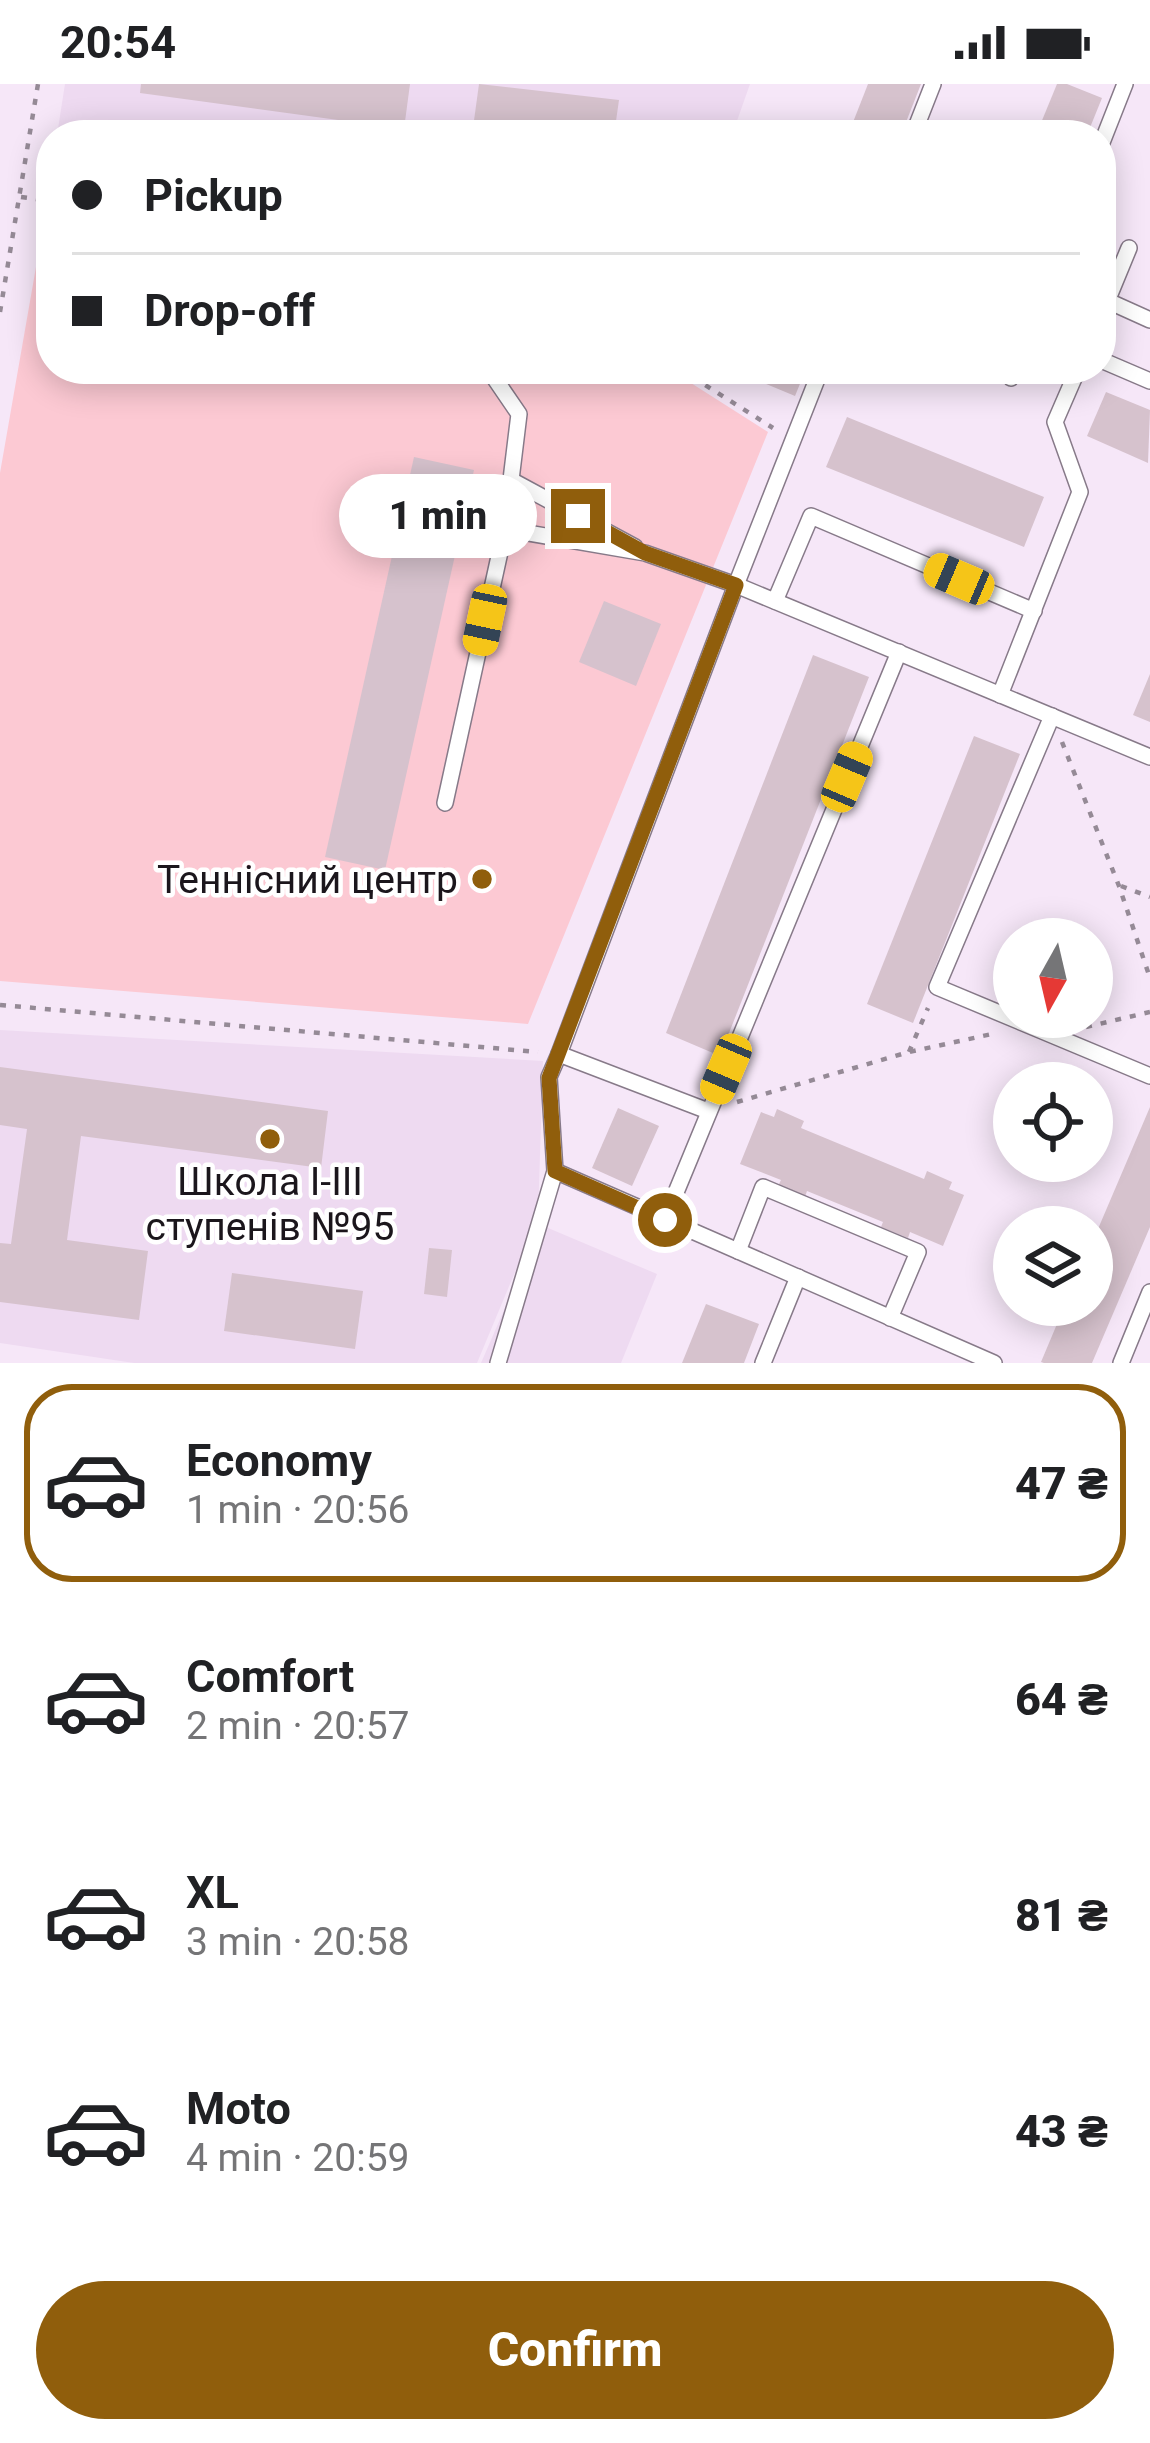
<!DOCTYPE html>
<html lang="en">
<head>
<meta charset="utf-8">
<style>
	:root { --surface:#fff; --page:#f6f6f6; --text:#202124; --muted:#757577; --line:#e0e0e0; --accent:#905e0c }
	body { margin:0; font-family:Roboto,sans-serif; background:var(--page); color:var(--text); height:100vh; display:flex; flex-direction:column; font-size:45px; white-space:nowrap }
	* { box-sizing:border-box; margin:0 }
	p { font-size:39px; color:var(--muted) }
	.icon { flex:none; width:66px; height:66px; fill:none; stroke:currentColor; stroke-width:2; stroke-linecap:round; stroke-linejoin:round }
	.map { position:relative; height:1279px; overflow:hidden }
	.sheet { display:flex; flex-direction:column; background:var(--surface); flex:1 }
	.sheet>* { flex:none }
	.hud { position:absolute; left:36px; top:36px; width:1080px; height:264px; border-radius:48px; box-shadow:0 6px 30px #0003; display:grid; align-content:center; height:264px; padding:0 36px; background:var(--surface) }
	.needle { width:78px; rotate:188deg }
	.buttons { position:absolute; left:993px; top:834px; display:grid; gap:24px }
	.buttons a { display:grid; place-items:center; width:120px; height:120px; border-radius:50%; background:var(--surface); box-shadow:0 6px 30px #0003; font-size:60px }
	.end { position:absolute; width:54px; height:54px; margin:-27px; border:15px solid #905e0c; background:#fff; box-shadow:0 0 0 6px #fff }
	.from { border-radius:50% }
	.bubble { position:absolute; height:84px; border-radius:42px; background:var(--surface); box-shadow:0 6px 30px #0003; font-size:39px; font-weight:800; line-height:84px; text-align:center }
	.car { position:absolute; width:36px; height:72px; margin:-36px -18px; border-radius:15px; box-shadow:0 0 9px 3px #0007; background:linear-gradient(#f5c518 24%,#345 0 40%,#f5c518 0 76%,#345 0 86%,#f5c518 0) }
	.hud b { display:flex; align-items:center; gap:42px; height:114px; font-size:45px }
	.hud b+b { border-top:3px solid var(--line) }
	.hud i { width:30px; height:30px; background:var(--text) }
	ul { padding:21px 0 0; list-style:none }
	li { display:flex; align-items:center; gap:36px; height:198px; margin:0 24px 18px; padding:0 12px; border:6px solid transparent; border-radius:48px }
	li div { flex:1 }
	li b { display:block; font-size:45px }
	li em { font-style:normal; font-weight:800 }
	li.active { border-color:var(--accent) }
	li>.icon { width:108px; height:108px; stroke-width:1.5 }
	.action { display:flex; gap:24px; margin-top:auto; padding:24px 36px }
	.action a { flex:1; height:138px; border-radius:72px; background:var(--accent); color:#fff; font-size:48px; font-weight:800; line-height:138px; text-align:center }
	.status { display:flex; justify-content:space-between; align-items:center; height:84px; padding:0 60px; background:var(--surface); direction:ltr }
	.status svg { height:33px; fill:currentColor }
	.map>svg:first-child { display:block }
</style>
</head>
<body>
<div class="status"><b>20:54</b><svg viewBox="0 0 49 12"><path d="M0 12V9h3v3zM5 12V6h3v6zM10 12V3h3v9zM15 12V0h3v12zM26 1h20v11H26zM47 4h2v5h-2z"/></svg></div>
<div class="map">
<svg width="1150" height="1279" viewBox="0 0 1150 1279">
	<rect width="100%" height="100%" fill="#f6e7f8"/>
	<!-- built -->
	<g fill="#eedaf1">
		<path d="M65,0H750L732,51H57Z"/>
		<path d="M0,946L543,977L538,1133L477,1279H134L0,1259Z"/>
		<path d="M541,1141L657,1190L621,1279H481Z"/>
	</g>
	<!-- green -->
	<path fill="#fcc9d3" d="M47,120L51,121V285H669L768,348L528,940L0,897V389Z"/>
	<!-- building -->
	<g fill="#d6c2cd">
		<path d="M141,0H410L404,45L140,9Z"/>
		<path d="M479,0L619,16L614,51H472Z"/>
		<path d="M868,0H921L901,51H848Z"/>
		<path d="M1057,0H1067L1102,14L1087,51H1036Z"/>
		<path d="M753,285H806L795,312L749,293Z"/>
		<path d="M1106,308L1150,326L1148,379L1087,352Z"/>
		<path d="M847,333L1044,413L1024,463L826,383Z"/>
		<path d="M414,373L474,386L385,786L325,773Z"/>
		<path d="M604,517L661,540L636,602L579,578Z"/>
		<path d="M813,571L869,593L720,972L666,949Z"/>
		<path d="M1150,590V638L1133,631Z"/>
		<path d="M974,652L1020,670L913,939L867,920Z"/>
		<path d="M0,983L328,1027L321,1084L81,1052L67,1156L148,1167L139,1236L0,1218V1159L11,1160L27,1045L0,1041Z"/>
		<path d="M1150,1023V1143L1092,1279H1044L1041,1278L1065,1221H1092V1159Z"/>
		<path d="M618,1024L659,1042L632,1102L592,1084Z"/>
		<path d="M777,1025L804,1037L801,1044L924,1095L927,1087L952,1098L949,1105L964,1111L943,1162L910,1148L908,1154L881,1143L883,1138L807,1107L805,1113L778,1102L781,1096L740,1080L761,1028L774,1033Z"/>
		<path d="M429,1164L452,1166L447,1213L424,1210Z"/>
		<path d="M232,1189L363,1207L355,1265L224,1247Z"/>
		<path d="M706,1220L759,1240L744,1279H682Z"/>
	</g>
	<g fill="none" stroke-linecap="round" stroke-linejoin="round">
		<!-- lane casing -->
		<g stroke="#877a89" stroke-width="18">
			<g id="lane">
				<path d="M913,51L933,0"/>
				<path d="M1101,61L1125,0"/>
				<path d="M1108,217L1150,236"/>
				<path d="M1101,232L1129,164"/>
				<path d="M1101,276L1150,297"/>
				<path d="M473,285L493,292L519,330L505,445L645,469L736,501L1150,673"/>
				<path d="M1011,294L1014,285"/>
				<path d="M511,396L635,463"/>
				<path d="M775,517L811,432L1034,527"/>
				<path d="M1000,611L1080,408L1055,338L1078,285"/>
				<path d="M1052,632L937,903L1150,992"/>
				<path d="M445,719L505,445"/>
				<path d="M708,1027L559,970L736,501L821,285"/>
				<path d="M555,1087L994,1279"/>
				<path d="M665,1135L899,568"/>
				<path d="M738,1167L763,1103L918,1168L890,1234"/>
				<path d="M498,1279L555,1087L549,993L559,970"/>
				<path d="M763,1279L798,1193"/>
				<path d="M1121,1279L1150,1208"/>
			</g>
		</g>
		<!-- path -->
		<g stroke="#958a96" stroke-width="4.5" stroke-dasharray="6 9" stroke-linecap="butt">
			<path d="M21,113L51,117"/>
			<path d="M1101,114L1109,132L1106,158"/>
			<path d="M0,228L38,0"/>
			<path d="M680,285L773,344"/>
			<path d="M1062,658L1119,802L1150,894"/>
			<path d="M1121,802L1150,813"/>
			<path d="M0,921L538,968"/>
			<path d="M1086,943L1150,928"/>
			<path d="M909,968L928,924"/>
			<path d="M737,1018L909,968L992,950"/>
		</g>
		<!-- lane -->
		<use href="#lane" stroke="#fff" stroke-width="15"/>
	</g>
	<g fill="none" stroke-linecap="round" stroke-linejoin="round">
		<!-- route -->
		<path stroke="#905e0c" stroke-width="15" d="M578,432L645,469L736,501L549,994L555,1087L665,1136"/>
	</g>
	<!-- markers -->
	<g fill="#905e0c" stroke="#fff" stroke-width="4.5">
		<circle cx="482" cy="795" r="12"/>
		<circle cx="270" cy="1055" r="12"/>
	</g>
	<g text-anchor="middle" stroke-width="9" stroke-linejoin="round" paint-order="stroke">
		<!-- poi labels -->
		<g font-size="39" fill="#1b161c" stroke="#fff" text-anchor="end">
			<text x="458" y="809">Теннісний центр</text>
			<text x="270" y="1111" text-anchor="middle">Школа І-ІІІ<tspan x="270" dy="45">ступенів №95</tspan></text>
		</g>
	</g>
</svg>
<div class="buttons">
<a><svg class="needle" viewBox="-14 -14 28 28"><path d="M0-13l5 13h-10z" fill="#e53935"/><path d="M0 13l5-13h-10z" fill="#757577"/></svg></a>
<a><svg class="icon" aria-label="locate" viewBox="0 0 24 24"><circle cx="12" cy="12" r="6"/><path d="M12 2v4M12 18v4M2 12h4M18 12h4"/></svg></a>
<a><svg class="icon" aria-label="layers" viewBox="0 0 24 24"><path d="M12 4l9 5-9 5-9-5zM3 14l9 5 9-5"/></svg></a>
</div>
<i class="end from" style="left:665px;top:1136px"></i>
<i class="end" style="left:578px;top:432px"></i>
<div class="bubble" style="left:339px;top:390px;width:198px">1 min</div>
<i class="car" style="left:959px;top:495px;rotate:293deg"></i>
<i class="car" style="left:485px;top:536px;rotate:192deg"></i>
<i class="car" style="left:847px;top:693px;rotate:23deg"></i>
<i class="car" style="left:726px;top:985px;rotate:203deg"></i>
<div class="hud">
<b><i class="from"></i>Pickup</b>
<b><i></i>Drop-off</b>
</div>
</div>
<section class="sheet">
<ul>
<li class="active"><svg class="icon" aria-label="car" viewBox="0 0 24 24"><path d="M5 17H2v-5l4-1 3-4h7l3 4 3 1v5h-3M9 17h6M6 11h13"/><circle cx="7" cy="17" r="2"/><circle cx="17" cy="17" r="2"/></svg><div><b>Economy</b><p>1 min · 20:56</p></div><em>47 ₴</em></li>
<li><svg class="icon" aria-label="car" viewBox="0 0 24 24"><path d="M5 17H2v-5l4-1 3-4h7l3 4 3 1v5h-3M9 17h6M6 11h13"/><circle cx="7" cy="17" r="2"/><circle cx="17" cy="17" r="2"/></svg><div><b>Comfort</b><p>2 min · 20:57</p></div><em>64 ₴</em></li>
<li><svg class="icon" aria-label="car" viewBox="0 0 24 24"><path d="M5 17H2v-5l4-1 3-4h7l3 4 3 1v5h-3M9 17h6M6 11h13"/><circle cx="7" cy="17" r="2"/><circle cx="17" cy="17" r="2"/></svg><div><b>XL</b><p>3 min · 20:58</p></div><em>81 ₴</em></li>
<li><svg class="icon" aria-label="car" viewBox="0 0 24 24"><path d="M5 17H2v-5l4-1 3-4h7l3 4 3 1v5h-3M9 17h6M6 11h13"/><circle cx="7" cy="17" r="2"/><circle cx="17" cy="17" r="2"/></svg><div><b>Moto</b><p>4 min · 20:59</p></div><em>43 ₴</em></li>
</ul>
<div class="action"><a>Confirm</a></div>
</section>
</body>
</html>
